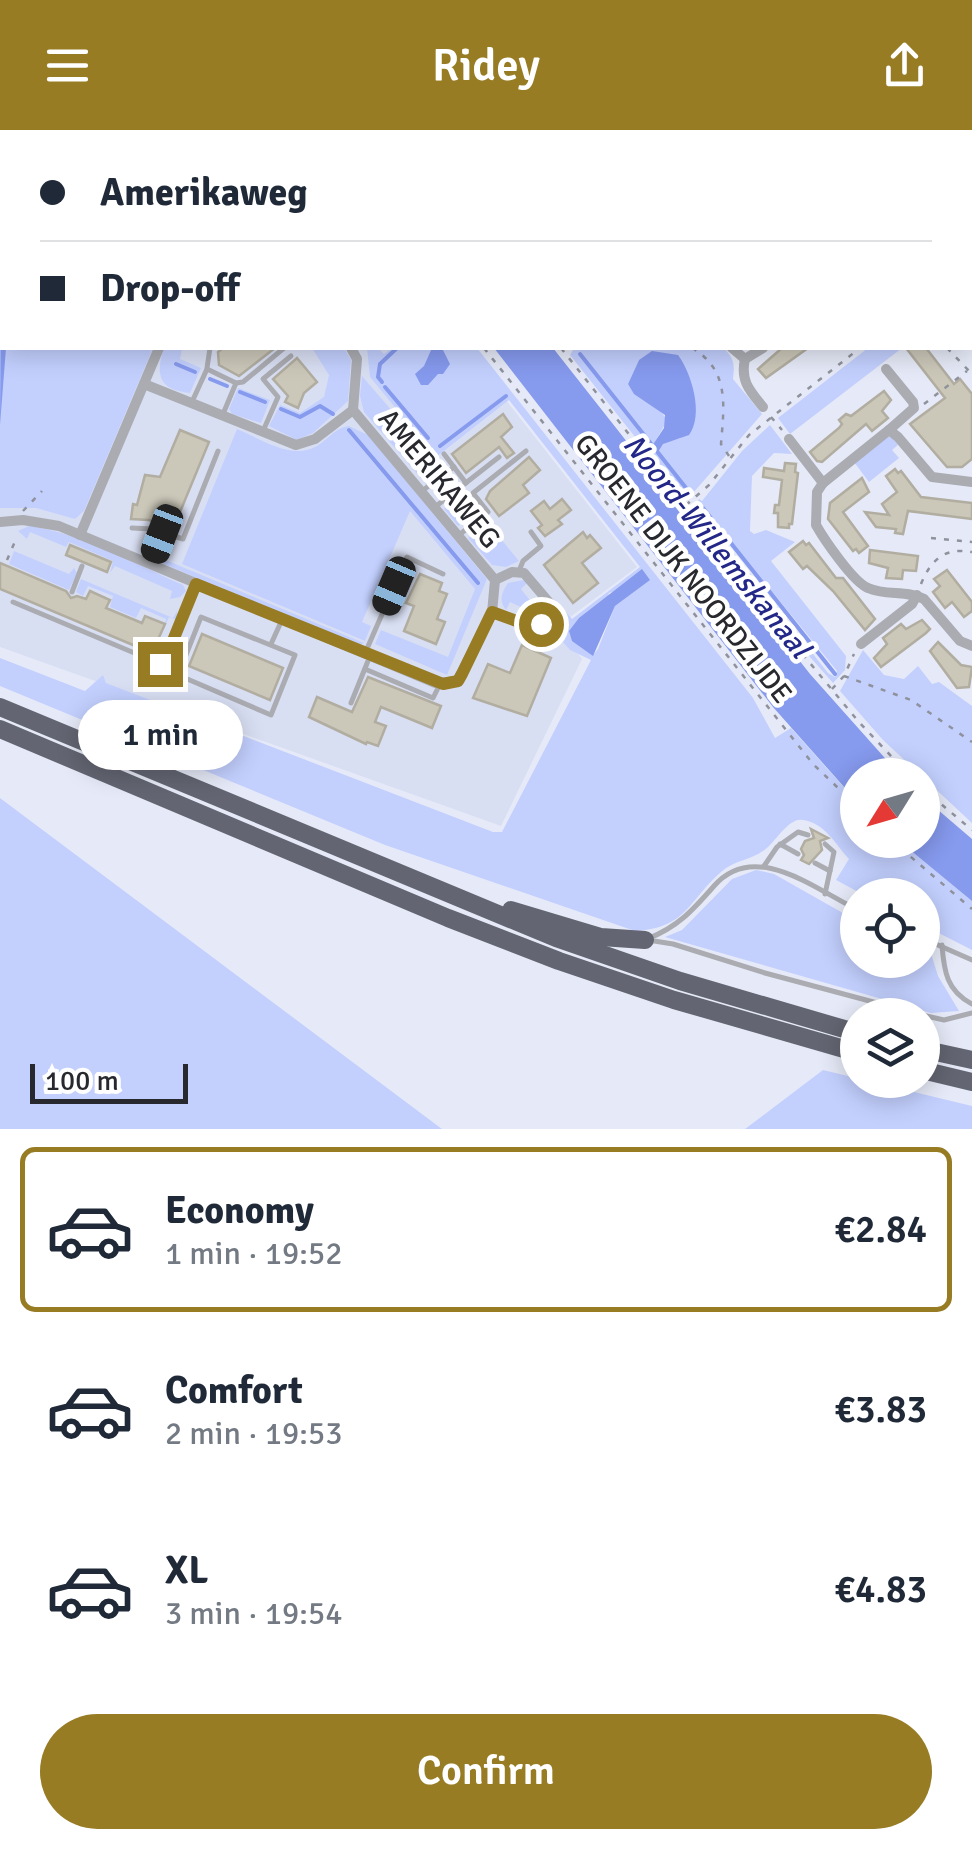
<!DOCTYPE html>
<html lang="en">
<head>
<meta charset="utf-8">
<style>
	:root { --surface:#fff; --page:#f2f2f3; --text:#1f2937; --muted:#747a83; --line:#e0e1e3; --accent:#977c24 }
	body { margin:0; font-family:Signika,sans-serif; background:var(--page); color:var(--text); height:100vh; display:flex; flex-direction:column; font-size:38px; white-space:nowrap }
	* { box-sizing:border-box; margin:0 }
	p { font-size:32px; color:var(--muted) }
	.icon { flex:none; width:55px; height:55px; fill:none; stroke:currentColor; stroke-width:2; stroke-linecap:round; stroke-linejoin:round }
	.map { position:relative; height:999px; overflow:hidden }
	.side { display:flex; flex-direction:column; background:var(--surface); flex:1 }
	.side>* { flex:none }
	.top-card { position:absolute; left:0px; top:0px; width:972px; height:220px; box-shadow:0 5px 25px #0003; display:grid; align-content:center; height:220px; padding:0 40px; background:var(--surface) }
	.needle { width:65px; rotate:233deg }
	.buttons { position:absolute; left:840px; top:628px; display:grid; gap:20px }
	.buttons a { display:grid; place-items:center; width:100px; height:100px; border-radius:50%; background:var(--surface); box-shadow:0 5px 25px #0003; font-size:50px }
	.scale { position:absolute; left:30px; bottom:25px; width:158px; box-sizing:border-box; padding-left:10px; border:5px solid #28292e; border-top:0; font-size:28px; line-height:35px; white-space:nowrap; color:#28292e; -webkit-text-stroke:8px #fff; paint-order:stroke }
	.end { position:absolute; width:45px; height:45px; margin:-22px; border:12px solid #977c24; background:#fff; box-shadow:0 0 0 5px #fff }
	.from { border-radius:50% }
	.bubble { position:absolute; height:70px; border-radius:35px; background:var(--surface); box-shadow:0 5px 25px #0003; font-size:32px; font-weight:600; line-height:70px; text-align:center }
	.car { position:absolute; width:30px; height:60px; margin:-30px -15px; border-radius:12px; box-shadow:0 0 8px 2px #0007; background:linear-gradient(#222 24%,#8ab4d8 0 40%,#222 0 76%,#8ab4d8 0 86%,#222 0) }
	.top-card b { display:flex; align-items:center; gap:35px; height:95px; font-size:38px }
	.top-card b+b { border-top:2px solid var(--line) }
	.top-card i { width:25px; height:25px; background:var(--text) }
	ul { padding:18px 0 0; list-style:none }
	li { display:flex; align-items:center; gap:30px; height:165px; margin:0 20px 15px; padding:0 20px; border:5px solid transparent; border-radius:15px }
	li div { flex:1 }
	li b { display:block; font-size:38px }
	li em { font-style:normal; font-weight:600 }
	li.on { border-color:var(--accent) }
	li>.icon { width:90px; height:90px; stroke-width:1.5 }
	.primary-button { display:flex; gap:20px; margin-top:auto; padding:20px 40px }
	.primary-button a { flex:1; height:115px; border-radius:60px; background:var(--accent); color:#fff; font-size:40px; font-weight:600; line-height:115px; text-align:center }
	header { display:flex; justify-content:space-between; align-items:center; height:130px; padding:0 40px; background:var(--accent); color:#fff; font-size:45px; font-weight:600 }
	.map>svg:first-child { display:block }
</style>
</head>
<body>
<header><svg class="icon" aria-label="menu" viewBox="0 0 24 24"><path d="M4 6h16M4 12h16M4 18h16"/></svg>Ridey<svg class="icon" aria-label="share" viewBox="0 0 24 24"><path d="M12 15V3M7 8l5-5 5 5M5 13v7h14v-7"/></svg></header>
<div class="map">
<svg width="972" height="999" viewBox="0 0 972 999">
	<rect width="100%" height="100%" fill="#e6eaf8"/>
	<!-- built -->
	<path fill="#d9dff3" d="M0,0L295,2H2V218H465L637,437L557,497L582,529L501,696L0,517Z"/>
	<!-- green -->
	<g fill="#c3d0fe" fill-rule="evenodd">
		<path d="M0,0H39L2,2V218H153L84,381L75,389L36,378H0Z"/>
		<path d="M164,218H182L180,229L201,238L190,263C159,260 155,245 164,218Z"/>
		<path d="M312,218H344L351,230L348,271L313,303L297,310L269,296L280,275L300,283L324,267L329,245Z"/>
		<path d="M367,218H378L384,224L392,218H477L753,568L775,608L791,598L857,672L858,710H898L972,771V820L923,795L922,765H864L836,750L849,729C836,715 825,693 803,690C790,687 777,709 768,717C753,731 736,729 721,742C688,771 687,798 635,801L385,715L0,556V528L85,561L103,545L106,553L493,702H502L591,530L570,520L549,496L566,482L572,489L640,437L509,270L436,327L370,247ZM649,450L615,476L598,519L593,525L609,463Z"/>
		<path d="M574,218H723C734,227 735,235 733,249L762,284L686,371L570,225ZM639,230L681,308L653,315L667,291C660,274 638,270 628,254Z"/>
		<path d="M868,218H902L790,304L778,288Z"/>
		<path d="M362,246L443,340L426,354L364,282L360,266Z"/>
		<path d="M238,258L270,270L261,293L232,284L229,279Z"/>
		<path d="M770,295L792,324L774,323L752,346L750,401L754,404L766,400L795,412L771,431L846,526L845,540L833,553L795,510L693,381L699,369L702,371L742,321ZM703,377L837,541L835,547L828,543L700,380Z"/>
		<path d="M349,296L368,305L487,449L447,545L375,514L381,500L448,527L475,459L410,381L362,492L371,496L365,511L182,434L237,299C259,308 291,330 315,317C328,310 334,298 349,296Z"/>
		<path d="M885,306L893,308L898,315L892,320L899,328L869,352L854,332Z"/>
		<path d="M462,362L479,383L458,396L444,379Z"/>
		<path d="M486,391L519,431L506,437L492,435L468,408Z"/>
		<path d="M29,396C82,403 135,434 183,455L186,461L180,467L170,469L172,461L115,436L110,443L113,431L69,412L66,417L30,402L27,409L18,401Z"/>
		<path d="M14,421L69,444L74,438L77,443L69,460L9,434Z"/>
		<path d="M161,428L364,513L358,516L164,434Z"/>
		<path d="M81,449L173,488L177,481V490L169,487L163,501L166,489L141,478L136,488L110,477L113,466L88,456L83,466L76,462Z"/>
		<path d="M524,450L527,453L521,459L533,474L540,469L541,483L530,491L524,489L527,480L510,472L506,480C498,470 502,462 508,453Z"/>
		<path d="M863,520L884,545L904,549L918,536L932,554L939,552L972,576V693L883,610L840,561Z"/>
		<path d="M0,668L442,999H0Z"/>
		<path d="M756,740L774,744L857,791L858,830H922L923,816L929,817L938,846L959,881L931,883L665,807L682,800L732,749Z"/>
		<path d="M823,940L972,976V999H745Z"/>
	</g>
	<!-- water -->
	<g fill="#869aee">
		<path d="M2,10V218H6L0,295Z"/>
		<path d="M432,218H442L450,234L443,244H438L428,255H421L415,244L424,236Z"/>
		<path d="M494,218H553L810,544L900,645H858L857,672L853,667L773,577Z"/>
		<path d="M652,221L678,225C692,244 704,285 689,305L663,314L658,322L652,316L664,298L665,285L634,264L628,254L639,230Z"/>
		<path d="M642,439L650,450L615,476L593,526L572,511L569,501L579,488Z"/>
		<path d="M923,667L972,709V771L898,710H922Z"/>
	</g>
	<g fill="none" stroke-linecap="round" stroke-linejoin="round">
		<!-- stream -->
		<g stroke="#869aee" stroke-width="4">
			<path d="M405,0L407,2"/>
			<path d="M580,224L686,358"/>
			<path d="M176,234L195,242"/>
			<path d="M210,249L227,256"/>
			<path d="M382,252L378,247L380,234L397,218"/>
			<path d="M385,257L428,308"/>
			<path d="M240,262L265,272"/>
			<path d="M281,279L300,287L320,276L333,284"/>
			<path d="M349,300L478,453"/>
			<path d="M440,316L506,266"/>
			<path d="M703,378L835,544"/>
		</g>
	</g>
	<!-- building -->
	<g fill="#cbc7b9" stroke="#b1ada0" stroke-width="2.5">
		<path d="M223,218H275L239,246L219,235L218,222Z"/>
		<path d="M782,218H808L766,248L758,239Z"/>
		<path d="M906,218H926L954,254L960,249L972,264V329L962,337H947L910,294L945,268Z"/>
		<path d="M297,228L317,252L304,263L298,278L285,272L288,266L273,249Z"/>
		<path d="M884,261L891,270L882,281L888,288L872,301L866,294L822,332L817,331L810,322L839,298L842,294L839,290L846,284L851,286Z"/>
		<path d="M503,284L512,297L501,307L514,323L507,328L499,317L466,343L452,324Z"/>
		<path d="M180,300L209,312L173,399L149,390L131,389L133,374L137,375L145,345L160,347Z"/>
		<path d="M529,327L540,340L523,355L529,363L499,386L486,369L490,361Z"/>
		<path d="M785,333L796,334L795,342L798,343L792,394H789V398L778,397V383H774L775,375H779L782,350L763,347L764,338L784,341Z"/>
		<path d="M895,339L898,343L901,341L921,367L972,373V389L908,381L903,404L895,403L896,399L876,397L865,382L889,385L882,374L897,362L886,346Z"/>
		<path d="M862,348L869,362L843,382L868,416L859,423L856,419L853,421L828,389L830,373Z"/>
		<path d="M562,369L571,380L558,390L562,394L545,406L538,398L542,395L531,381L544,371L550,379Z"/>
		<path d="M583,402L587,408L590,405L601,418L582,433L598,453L573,473L544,435Z"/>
		<path d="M803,411L806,415L809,413L836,448H843L875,489L865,500L833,461L807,436L803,439L789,422Z"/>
		<path d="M70,415L111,432L107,442L66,425Z"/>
		<path d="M870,420L918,426L916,441L903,440L902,449L886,448L888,438L869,433Z"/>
		<path d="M0,433L66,461L71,468L77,466L86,469L90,461L110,470L106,478L142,493L145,486L165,494L152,523L0,459Z"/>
		<path d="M947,440L972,472V481L964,487L952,472L945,478L933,462L940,456L934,449Z"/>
		<path d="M420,444L442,453L439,461L447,464L437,489L445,492L436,514L404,501L414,476L406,473Z"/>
		<path d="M922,490L930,499L926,503L881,537L874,528L887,514L883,508L901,494L906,499Z"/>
		<path d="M202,504L283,538L270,570L189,536Z"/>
		<path d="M938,512L961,535L972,537L969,557L957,558L930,521Z"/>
		<path d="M522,515L551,528L527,586L473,568L488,534L510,543Z"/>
		<path d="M368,547L441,576L432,598L381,577L375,592L386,596L378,616L367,612L366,614L309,587L317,567L352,582Z"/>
		<path d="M811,699L828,708L820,711L822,720L809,734L801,730L804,725L801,719L805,711L814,708Z"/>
	</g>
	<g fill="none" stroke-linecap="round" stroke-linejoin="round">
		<!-- path -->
		<g stroke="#8f929c" stroke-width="2.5" stroke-dasharray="5 8" stroke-linecap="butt">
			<path d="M313,0L315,2"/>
			<path d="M390,0L392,2"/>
			<path d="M477,2L480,0"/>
			<path d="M913,2L914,0"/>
			<path d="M970,55H972"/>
			<path d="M970,163L972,162"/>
			<path d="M484,218L813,634L858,677"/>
			<path d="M561,218L795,515L858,591L909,645"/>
			<path d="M608,218H627"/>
			<path d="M692,218C730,240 724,276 721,314L729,326"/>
			<path d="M947,218L972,244"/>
			<path d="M924,274L967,241"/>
			<path d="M771,287L782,300"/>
			<path d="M686,375L709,355L749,305L860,218"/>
			<path d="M23,381L42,361"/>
			<path d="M931,408L972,412"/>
			<path d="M7,430L16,409"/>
			<path d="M921,454C931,430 944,417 972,422"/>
			<path d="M844,546L911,570L972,612"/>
			<path d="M832,559L844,546L854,524"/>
			<path d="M922,658L972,700"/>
			<path d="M891,710L972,779"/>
		</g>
		<!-- service -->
		<g stroke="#abacb2" stroke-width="5">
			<path d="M207,238L210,218"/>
			<path d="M236,253L243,252L284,218"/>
			<path d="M191,274L207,239L236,253L223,284"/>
			<path d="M263,301L278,267L263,249L291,226"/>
			<path d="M444,324L466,353"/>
			<path d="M422,361L454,337"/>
			<path d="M435,377L499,327"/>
			<path d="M132,398L152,399L183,409L218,321"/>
			<path d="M459,405L488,382L473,363L526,321"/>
			<path d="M151,431L161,404"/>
			<path d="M519,441L523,431L541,416L531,402"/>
			<path d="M72,462L82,436"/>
			<path d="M13,472L163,535L196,454"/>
			<path d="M201,487L295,525L271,585L178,545Z"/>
			<path d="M271,514L281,492"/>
			<path d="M366,521L407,427L443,444"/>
			<path d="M365,539L433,568L440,554"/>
			<path d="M351,573L370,526"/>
			<path d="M780,714L798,724"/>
			<path d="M825,714L834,722L825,764"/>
			<path d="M815,733L830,741"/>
			<path d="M764,736L777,717L798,702L808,705"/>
			<path d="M922,808L972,830"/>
			<path d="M647,809C678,797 693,780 714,756C755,709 816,760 858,780"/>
			<path d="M648,810L673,814L765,843L922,885"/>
			<path d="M942,815C944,842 947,861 972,874"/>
			<path d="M922,885L944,890L972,883"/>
		</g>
		<!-- minor -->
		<g stroke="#abacb2" stroke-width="10">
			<path d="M170,0L172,2"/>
			<path d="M509,0L511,2"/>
			<path d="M716,0L722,2"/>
			<path d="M952,0L954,2"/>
			<path d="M44,2V0"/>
			<path d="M570,2L573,0"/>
			<path d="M781,2L782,0"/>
			<path d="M970,32L972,34"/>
			<path d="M970,76L972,77"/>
			<path d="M732,218L745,229"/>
			<path d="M763,218L745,229C740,251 750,261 763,277"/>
			<path d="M886,239L913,272L914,278L889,300"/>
			<path d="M144,254L296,315L315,309L353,280"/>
			<path d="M789,309L823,353L889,300L898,307L932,347L972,352"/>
			<path d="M823,353L817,362L816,395C824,409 853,452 868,458C886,466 907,460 924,469L960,511L972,516"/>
			<path d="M0,392L23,390L59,396L435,553L457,551L492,483L495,450L353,280L357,229L351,218"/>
			<path d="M80,405L159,218"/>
			<path d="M492,482L533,497L550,486L553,477L524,443L512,442L495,450"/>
			<path d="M861,514L912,474L917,465"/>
		</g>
		<!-- motorway -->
		<g stroke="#636672" stroke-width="18">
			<path d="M0,577L556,808L680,851L858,903"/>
			<path d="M0,599L448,788L559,831L674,870L858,923"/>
			<path d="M511,780L601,807L645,810"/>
			<path d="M922,919L972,930"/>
			<path d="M922,940L972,952"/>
		</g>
	</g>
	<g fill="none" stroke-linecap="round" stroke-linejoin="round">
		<!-- route -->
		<path stroke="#977c24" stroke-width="12" d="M160,534L163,535L196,454L443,554L458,551L462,544L492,482L533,497L541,494"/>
	</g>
	<g text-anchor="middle" stroke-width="9" stroke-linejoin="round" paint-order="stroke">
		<!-- street labels -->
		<g font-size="28" fill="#28292e" stroke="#fff">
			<text transform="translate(440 348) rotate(50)" y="10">AMERIKAWEG</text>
			<text transform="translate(684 438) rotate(52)" y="10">GROENE DIJK NOORDZIJDE</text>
		</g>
		<!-- water labels -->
		<g font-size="30" font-style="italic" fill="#232888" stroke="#fff">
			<text transform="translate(717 416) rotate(51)" y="10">Noord-Willemskanaal</text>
		</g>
	</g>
</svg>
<div class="buttons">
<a><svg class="needle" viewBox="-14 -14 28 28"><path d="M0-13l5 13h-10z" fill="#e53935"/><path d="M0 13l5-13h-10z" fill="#747a83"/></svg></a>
<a><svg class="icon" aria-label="locate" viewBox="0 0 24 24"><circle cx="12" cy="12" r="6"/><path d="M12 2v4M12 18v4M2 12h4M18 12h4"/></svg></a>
<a><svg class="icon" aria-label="layers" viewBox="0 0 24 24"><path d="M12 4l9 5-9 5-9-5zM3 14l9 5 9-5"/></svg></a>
</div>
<div class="scale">100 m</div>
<i class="end from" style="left:541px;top:494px"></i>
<i class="end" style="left:160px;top:534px"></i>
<div class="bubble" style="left:78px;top:570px;width:165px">1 min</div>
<i class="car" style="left:162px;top:404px;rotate:201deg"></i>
<i class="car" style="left:394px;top:456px;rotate:203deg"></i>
<div class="top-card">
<b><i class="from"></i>Amerikaweg</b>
<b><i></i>Drop-off</b>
</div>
</div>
<section class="side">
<ul>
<li class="on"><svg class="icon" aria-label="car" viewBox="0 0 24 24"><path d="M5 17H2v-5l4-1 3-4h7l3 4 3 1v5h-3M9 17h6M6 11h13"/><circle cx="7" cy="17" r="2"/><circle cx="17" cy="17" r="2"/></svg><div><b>Economy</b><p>1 min · 19:52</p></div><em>€2.84</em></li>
<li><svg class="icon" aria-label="car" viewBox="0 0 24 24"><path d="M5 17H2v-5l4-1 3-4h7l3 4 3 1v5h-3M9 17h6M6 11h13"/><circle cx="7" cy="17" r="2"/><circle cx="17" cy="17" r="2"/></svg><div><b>Comfort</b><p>2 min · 19:53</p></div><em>€3.83</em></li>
<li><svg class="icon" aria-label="car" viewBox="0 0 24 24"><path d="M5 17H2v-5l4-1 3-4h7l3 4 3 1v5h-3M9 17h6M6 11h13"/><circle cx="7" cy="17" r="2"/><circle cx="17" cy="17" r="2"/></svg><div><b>XL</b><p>3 min · 19:54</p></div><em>€4.83</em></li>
</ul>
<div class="primary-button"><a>Confirm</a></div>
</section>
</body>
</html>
